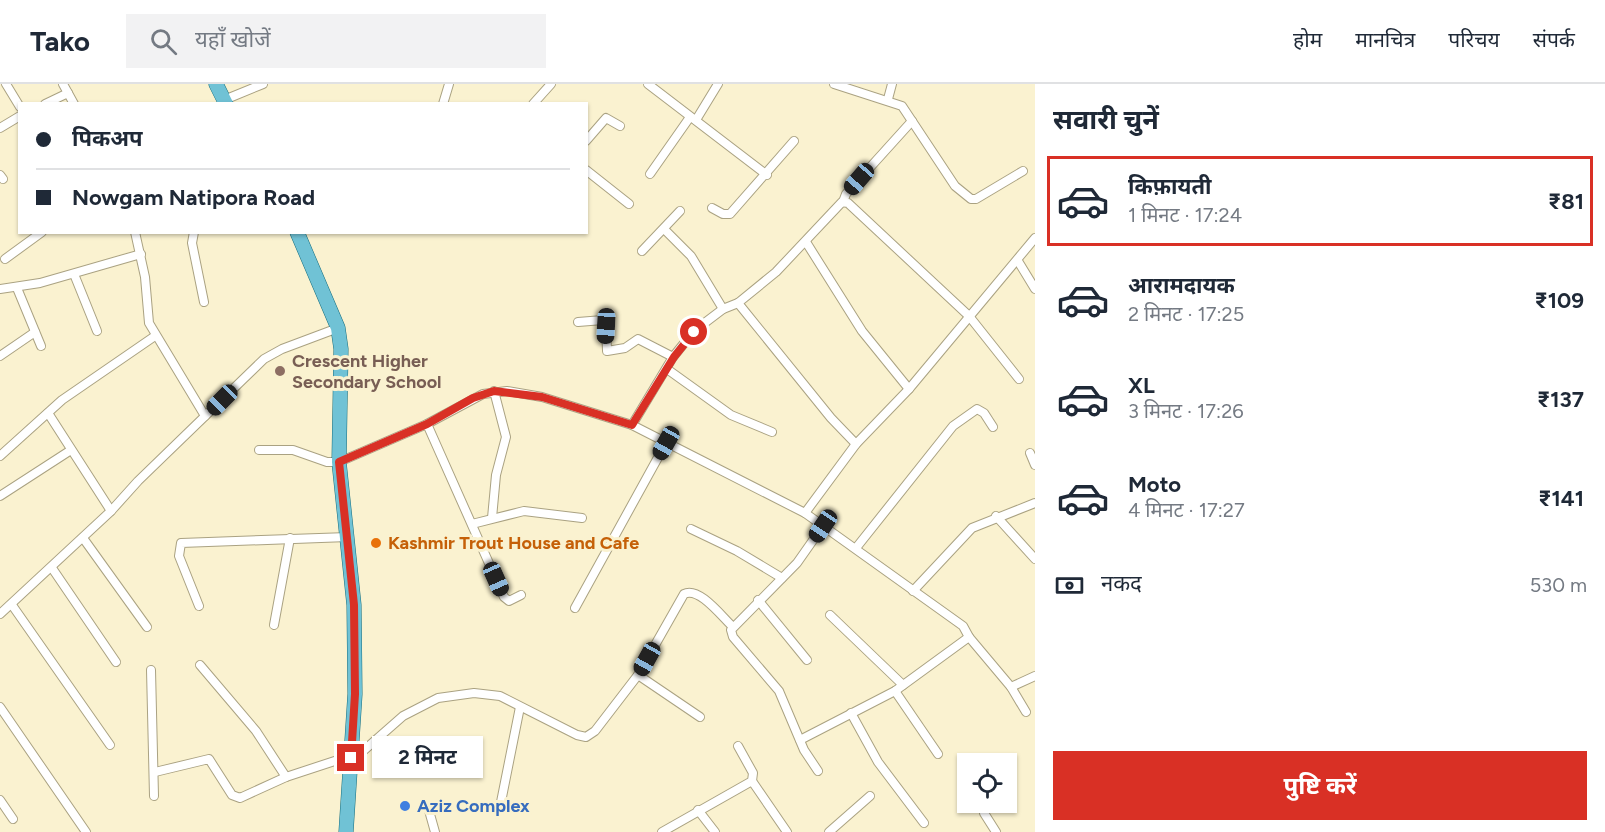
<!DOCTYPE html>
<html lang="hi">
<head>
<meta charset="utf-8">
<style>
	:root { --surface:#fff; --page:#f2f2f3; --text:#1f2937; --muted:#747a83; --line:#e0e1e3; --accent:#d93025 }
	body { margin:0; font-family:Figtree,"Noto Sans Devanagari",sans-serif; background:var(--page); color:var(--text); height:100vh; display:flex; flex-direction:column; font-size:22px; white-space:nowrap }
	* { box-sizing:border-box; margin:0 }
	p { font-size:20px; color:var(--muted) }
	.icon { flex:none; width:33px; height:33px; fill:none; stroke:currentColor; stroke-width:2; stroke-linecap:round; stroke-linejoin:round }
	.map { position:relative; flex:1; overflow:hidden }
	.panel { display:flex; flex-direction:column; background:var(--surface); width:570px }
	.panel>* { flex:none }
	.banner { position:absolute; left:18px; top:18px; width:570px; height:132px; border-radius:0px; box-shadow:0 2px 4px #0004; display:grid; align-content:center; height:132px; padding:0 18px; background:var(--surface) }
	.fabs { position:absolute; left:957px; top:669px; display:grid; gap:12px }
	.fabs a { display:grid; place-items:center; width:60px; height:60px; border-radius:0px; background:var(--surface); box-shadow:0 2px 4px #0004; font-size:30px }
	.end { position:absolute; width:27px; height:27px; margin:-14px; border:8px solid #d93025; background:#fff; box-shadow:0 0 0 3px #fff }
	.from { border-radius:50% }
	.bubble { position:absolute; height:42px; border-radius:0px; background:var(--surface); box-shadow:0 2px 4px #0004; font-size:20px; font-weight:700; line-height:42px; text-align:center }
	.car { position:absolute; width:18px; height:36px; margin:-18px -9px; border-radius:8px; box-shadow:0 0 4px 2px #0007; background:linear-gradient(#222 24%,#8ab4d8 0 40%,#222 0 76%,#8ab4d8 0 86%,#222 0) }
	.banner b { display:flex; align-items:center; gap:21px; height:57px; font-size:22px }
	.banner b+b { border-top:2px solid var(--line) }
	.banner i { width:15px; height:15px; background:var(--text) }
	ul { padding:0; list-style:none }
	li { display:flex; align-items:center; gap:18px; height:90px; margin:0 12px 9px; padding:0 6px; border:3px solid transparent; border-radius:0px }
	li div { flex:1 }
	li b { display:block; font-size:22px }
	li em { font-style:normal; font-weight:700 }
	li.selected { border-color:var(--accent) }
	li>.icon { width:54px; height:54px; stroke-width:1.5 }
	h2 { padding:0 18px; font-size:27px; line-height:72px }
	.pay { display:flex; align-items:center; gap:15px; height:66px; padding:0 18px; font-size:22px }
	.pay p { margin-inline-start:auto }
	.action { display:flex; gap:12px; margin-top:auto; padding:12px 18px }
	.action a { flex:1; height:69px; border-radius:0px; background:var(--accent); color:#fff; font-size:24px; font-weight:700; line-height:69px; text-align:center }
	header { display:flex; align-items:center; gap:36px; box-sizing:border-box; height:84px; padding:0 30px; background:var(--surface); border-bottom:2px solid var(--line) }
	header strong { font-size:28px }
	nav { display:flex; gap:33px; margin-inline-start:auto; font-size:21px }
	.search { width:420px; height:54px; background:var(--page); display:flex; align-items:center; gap:15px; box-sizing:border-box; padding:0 21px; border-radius:0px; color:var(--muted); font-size:22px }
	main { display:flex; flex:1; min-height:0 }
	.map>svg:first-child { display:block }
</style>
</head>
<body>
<header>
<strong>Tako</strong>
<div class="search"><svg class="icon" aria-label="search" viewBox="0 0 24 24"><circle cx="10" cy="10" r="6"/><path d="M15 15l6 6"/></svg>यहाँ खोजें</div>
<nav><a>होम</a><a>मानचित्र</a><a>परिचय</a><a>संपर्क</a></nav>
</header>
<main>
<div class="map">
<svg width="1035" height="748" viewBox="0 0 1035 748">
	<rect width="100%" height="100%" fill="#faf2d0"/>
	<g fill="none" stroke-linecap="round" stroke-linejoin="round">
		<!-- minor casing -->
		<g stroke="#aaa282" stroke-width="10">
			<g id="minor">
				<path d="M6,0L20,23"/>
				<path d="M63,0L74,20"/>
				<path d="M648,0L767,91"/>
				<path d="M834,0L902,22L955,102L971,115H976L1023,87"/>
				<path d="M888,15L892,0"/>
				<path d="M224,16L263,0"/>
				<path d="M45,20L68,9"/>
				<path d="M443,20L449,0"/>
				<path d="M533,20L551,0"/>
				<path d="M696,36L718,0"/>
				<path d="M0,44L20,32"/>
				<path d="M586,57L606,34L620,42"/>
				<path d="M586,86L629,120"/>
				<path d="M650,90L690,33"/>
				<path d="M0,91L3,95"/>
				<path d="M843,118L846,110L912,37"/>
				<path d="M712,124L723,130H730L794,57"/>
				<path d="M664,145L691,172L723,225"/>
				<path d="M135,148L145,193L149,239L205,332"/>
				<path d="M194,148L192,159L204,218"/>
				<path d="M806,158L862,247L909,305"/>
				<path d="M642,167L680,127"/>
				<path d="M5,175L42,148"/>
				<path d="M1018,177L1035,205"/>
				<path d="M74,190L97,247"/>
				<path d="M17,204L41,262"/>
				<path d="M0,205L40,199L141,170"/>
				<path d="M738,219L831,334L856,360"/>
				<path d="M578,238L603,236L606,242L607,267L625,264L638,255L673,273"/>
				<path d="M0,272L35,248"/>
				<path d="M667,285L731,331L772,348"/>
				<path d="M48,329L111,427"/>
				<path d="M427,340L504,513L509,517L521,511"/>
				<path d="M632,341L673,273L694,247L723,225L738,219L776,188L842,118L848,119L969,232L1019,295"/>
				<path d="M259,366H293L327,378H339L427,340L483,310L507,307L542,313L632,341L805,429L963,542L969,553L895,607L800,656"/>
				<path d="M1030,369L1035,381"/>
				<path d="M0,372L62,316L155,252"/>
				<path d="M0,412L71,366"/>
				<path d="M805,429L856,360L909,305L1035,154"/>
				<path d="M996,432L1035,475"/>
				<path d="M492,434L496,391L506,353L494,307"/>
				<path d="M472,440L524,427L582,434"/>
				<path d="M691,445L737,467L782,494"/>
				<path d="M83,454L147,543"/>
				<path d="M856,464L953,342L977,325L984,329L993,343"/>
				<path d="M52,484L116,578"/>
				<path d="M913,507L972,444L1035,419"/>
				<path d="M758,516L807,576"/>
				<path d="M12,521L110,661"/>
				<path d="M199,522L179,472L181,459L348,453"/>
				<path d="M575,524L666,359"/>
				<path d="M0,530L111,427L138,397L264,275L282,265L338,244"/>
				<path d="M830,531L903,601"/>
				<path d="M274,541L290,454"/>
				<path d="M969,553L1011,603L1026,628"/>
				<path d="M200,581L256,647L286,693"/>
				<path d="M151,586L154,712"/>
				<path d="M638,591L700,633"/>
				<path d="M1011,603L1035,592"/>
				<path d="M895,607L938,670"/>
				<path d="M0,623L86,748"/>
				<path d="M851,629L878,678L924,739"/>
				<path d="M818,687L804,666L779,607L733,553L731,546L797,479L823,442"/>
				<path d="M155,688L209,675L232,711L240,714L286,693L362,668L403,632L438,614L474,609L500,612L577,651L586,653L595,647L638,591L684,510C699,502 722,533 733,543"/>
				<path d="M752,697L787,748"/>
				<path d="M0,716L13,735"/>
				<path d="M501,718L520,623"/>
				<path d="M986,718L984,729L996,748"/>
				<path d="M428,723L435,748"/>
				<path d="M698,726L715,748"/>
				<path d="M662,748L752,697L753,689L738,662"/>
				<path d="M829,748L870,712"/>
			</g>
		</g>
		<!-- primary casing -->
		<g stroke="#156d7e" stroke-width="15">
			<g id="primary">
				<path d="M216,0L226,20"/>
				<path d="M297,148L338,244L341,265L339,378L354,521L355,610L346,748"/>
			</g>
		</g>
		<!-- minor -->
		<use href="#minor" stroke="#fff" stroke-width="8"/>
		<!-- primary -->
		<use href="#primary" stroke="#70c2d5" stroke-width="14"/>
	</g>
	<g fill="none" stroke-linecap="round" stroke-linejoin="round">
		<!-- route -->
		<path stroke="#d93025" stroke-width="8" d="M351,674L355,610L354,521L339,378L427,340L473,314L494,307L542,313L632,341L674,273L694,248"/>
	</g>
	<!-- markers -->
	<circle fill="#8d6e63" stroke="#faf2d0" stroke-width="2" cx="280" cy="287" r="6"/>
	<circle fill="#e8710a" stroke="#faf2d0" stroke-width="2" cx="376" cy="459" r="6"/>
	<circle fill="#3f7fe0" stroke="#faf2d0" stroke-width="2" cx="405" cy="722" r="6"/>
	<g text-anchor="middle" stroke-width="6" stroke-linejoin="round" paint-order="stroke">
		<!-- education labels -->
		<g font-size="18" font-weight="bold" fill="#785e54" stroke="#faf2d0" text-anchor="start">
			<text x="292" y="283">Crescent Higher<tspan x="292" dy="21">Secondary School</tspan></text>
		</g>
		<!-- food labels -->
		<g font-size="18" font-weight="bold" fill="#c56008" stroke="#faf2d0" text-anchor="start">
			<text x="388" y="465">Kashmir Trout House and Cafe</text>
		</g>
		<!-- shop labels -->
		<g font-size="18" font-weight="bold" fill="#366cbe" stroke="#faf2d0" text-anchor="start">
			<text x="417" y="728">Aziz Complex</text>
		</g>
	</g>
</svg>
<div class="fabs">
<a><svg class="icon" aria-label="locate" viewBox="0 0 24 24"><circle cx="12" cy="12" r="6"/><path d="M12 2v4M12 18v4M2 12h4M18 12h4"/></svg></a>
</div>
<i class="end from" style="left:694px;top:248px"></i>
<i class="end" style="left:351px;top:674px"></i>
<div class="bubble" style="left:372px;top:652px;width:111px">2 मिनट</div>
<i class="car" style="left:859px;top:95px;rotate:221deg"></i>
<i class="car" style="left:606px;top:242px;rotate:183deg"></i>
<i class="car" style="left:222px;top:316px;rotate:225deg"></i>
<i class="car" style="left:666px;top:359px;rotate:209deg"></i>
<i class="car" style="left:823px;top:442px;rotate:214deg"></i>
<i class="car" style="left:496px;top:495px;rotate:156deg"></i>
<i class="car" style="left:647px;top:575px;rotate:209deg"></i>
<div class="banner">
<b><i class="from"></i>पिकअप</b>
<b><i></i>Nowgam Natipora Road</b>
</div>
</div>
<section class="panel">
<h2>सवारी चुनें</h2>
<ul>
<li class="selected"><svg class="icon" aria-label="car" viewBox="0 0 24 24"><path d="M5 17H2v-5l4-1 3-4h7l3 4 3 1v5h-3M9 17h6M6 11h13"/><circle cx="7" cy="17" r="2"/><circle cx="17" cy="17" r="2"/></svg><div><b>किफ़ायती</b><p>1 मिनट · 17:24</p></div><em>₹81</em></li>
<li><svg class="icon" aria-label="car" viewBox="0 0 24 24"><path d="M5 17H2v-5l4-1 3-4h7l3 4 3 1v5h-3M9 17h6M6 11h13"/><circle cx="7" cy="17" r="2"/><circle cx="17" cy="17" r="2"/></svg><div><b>आरामदायक</b><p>2 मिनट · 17:25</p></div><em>₹109</em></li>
<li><svg class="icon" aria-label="car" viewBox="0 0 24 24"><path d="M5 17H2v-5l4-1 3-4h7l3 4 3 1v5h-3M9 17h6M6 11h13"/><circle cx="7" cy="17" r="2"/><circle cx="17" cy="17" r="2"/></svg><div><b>XL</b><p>3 मिनट · 17:26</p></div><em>₹137</em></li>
<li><svg class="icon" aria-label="car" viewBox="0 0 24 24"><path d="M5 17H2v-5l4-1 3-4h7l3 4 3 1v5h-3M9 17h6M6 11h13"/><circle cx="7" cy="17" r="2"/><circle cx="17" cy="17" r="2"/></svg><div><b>Moto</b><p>4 मिनट · 17:27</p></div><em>₹141</em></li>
</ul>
<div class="pay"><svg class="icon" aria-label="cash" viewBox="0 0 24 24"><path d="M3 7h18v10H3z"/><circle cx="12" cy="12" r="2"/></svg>नकद<p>530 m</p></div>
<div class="action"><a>पुष्टि करें</a></div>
</section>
</main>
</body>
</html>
